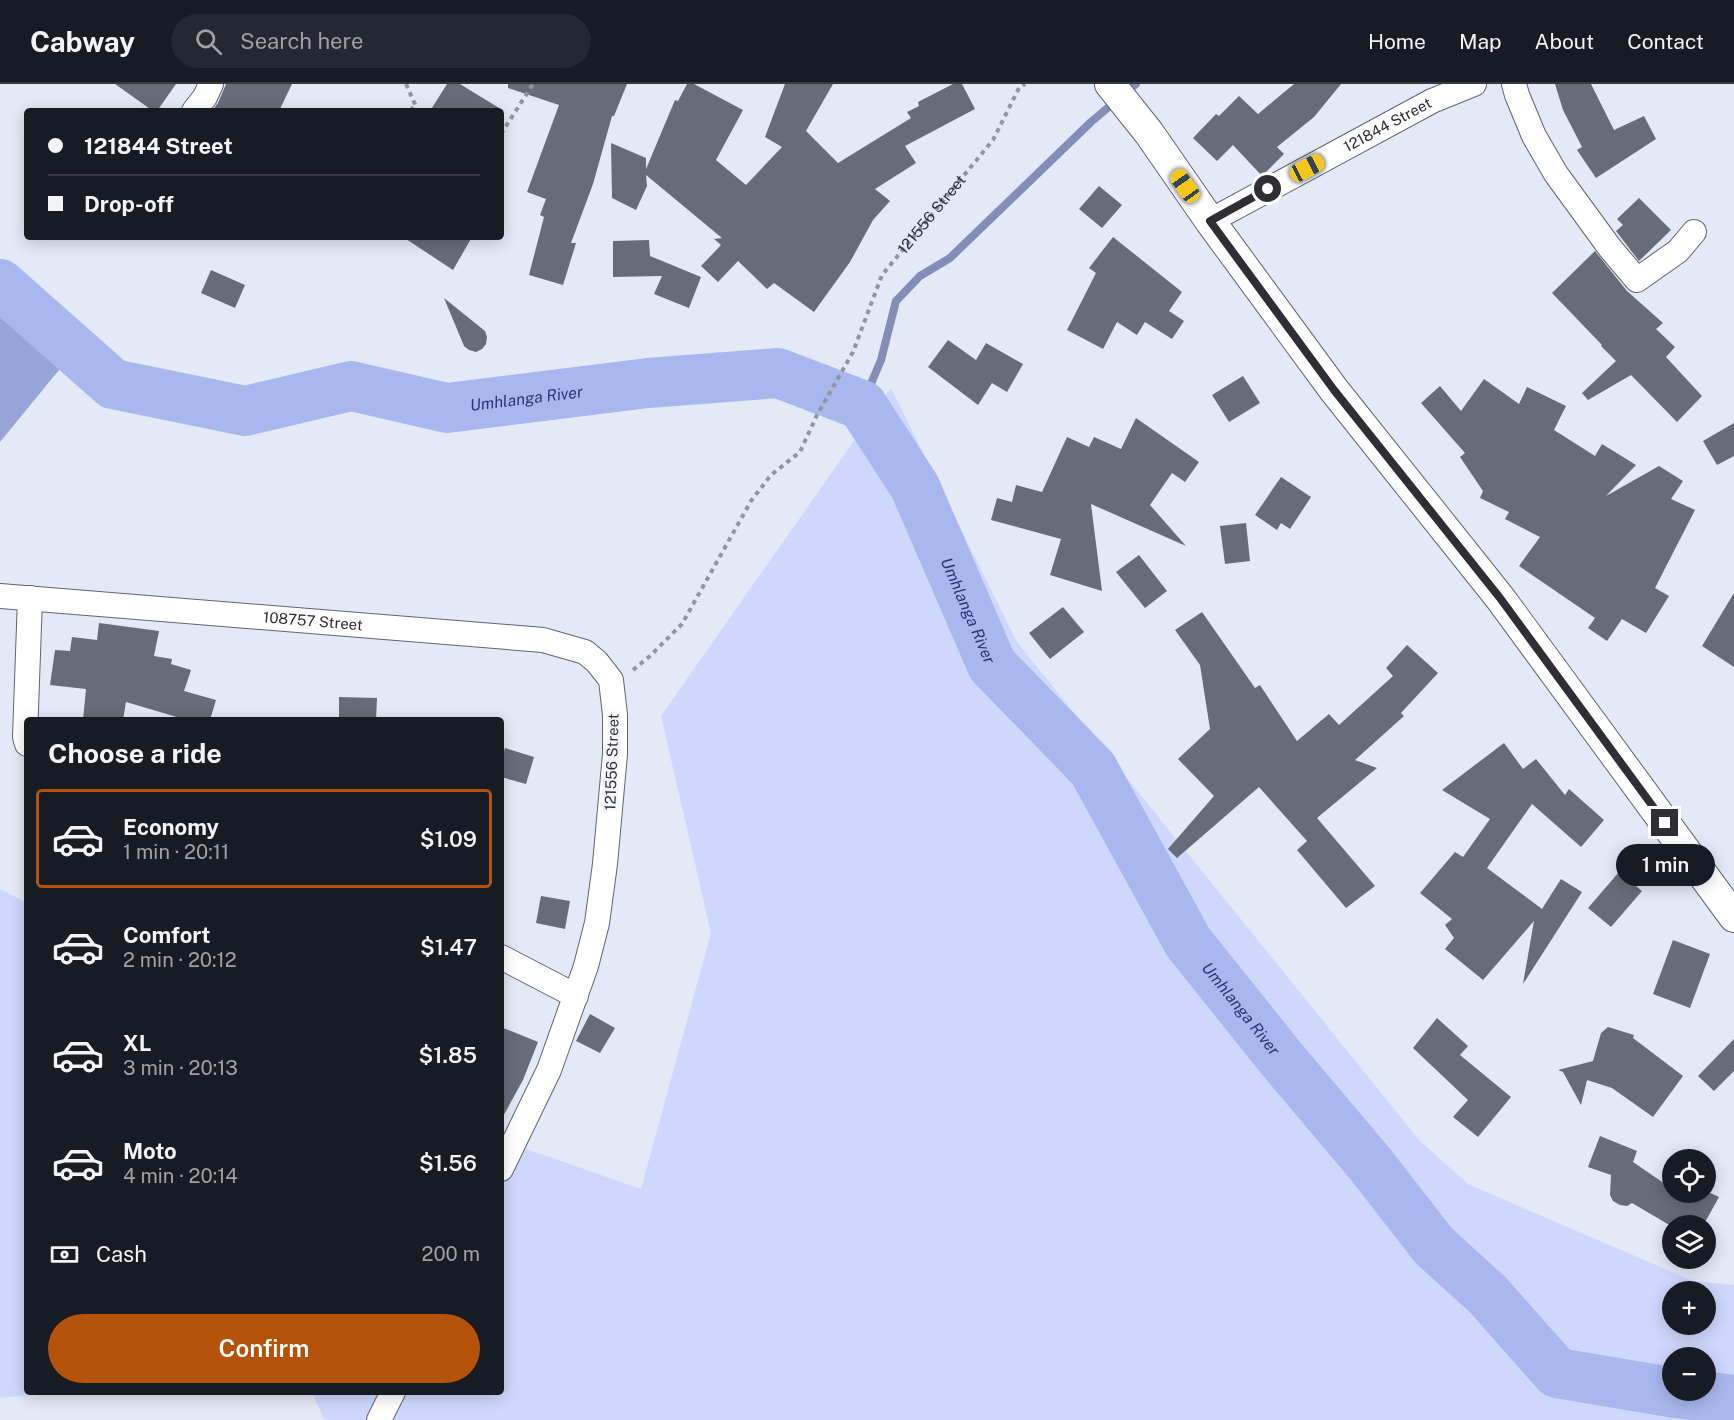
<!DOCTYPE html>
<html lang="en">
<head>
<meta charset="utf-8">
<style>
	:root { --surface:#171b24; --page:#242831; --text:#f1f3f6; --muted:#9ea1a6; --line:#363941; --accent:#b45309 }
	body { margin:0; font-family:"Public Sans",sans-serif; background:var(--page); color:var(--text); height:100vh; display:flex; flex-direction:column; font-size:22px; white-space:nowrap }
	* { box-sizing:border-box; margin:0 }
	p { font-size:20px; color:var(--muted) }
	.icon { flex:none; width:33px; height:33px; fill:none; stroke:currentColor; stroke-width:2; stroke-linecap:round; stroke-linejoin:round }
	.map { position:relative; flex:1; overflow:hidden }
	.panel { position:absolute; left:24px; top:633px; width:480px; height:678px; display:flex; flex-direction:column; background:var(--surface); border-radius:6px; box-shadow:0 3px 15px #0003 }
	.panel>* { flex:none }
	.top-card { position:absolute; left:24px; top:24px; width:480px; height:132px; border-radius:6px; box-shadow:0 3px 15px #0003; display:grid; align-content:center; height:132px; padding:0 24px; background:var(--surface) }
	.fabs { position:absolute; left:1662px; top:1065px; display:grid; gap:12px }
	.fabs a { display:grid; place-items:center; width:54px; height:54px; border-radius:50%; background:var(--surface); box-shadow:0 3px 15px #0003; font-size:30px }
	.end { position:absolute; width:27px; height:27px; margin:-14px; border:8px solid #2d2f35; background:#fff; box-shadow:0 0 0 3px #fff }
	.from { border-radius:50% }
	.bubble { position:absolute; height:42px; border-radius:21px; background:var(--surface); box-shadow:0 3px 15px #0003; font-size:20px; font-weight:600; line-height:42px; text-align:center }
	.car { position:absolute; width:18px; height:36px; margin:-18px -9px; border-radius:8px; box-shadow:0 0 4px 2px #0007; background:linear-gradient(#f5c518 24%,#345 0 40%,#f5c518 0 76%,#345 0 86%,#f5c518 0) }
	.top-card b { display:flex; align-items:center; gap:21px; height:57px; font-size:22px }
	.top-card b+b { border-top:2px solid var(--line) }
	.top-card i { width:15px; height:15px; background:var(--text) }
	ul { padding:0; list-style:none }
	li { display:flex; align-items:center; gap:18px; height:99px; margin:0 12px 9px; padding:0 12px; border:3px solid transparent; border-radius:6px }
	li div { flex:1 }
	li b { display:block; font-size:22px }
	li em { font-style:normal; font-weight:600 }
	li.on { border-color:var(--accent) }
	li>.icon { width:54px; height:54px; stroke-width:1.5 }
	h2 { padding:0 24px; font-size:27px; line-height:72px }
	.pay { display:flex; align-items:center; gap:15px; height:66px; padding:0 24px; font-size:22px }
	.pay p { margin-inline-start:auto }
	.button { display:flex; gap:12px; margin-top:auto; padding:12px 24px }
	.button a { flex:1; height:69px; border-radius:36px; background:var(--accent); color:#fff; font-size:24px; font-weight:600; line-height:69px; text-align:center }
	header { display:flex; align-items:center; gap:36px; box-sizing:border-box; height:84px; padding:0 30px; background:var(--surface); border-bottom:2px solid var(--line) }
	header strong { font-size:28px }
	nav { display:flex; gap:33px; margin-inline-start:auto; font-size:21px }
	.search { width:420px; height:54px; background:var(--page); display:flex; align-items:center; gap:15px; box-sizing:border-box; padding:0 21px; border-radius:33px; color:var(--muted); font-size:22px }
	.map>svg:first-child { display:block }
</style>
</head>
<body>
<header>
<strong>Cabway</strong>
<div class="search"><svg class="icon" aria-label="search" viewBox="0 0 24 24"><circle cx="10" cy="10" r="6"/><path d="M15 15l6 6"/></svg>Search here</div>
<nav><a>Home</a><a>Map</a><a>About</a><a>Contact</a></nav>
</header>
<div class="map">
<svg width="1734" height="1336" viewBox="0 0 1734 1336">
	<rect width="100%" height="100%" fill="#e4e9f8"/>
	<!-- green -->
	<g fill="#cdd8fc" fill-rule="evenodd">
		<path d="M891,304L1017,558L1420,1057L1468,1100L1693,1197L1734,1201V1336H329L324,1335L312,1308H501V1056L641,1105L711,849L661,632ZM1672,1208H1706V1240H1672ZM1672,1274H1706V1306H1672Z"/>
		<path d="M0,805L27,819V1308H61L0,1314Z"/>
	</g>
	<!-- forest -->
	<path fill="#95a4d9" d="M0,215L68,275L0,358Z"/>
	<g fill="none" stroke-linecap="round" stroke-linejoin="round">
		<!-- stream -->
		<path stroke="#838eb6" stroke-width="8" d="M862,321L881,276L896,217L920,192L950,174L1091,38L1136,0"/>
		<!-- river -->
		<path stroke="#a8b7ee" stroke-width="50" id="s1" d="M0,200L113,300L245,327L351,302L447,324L648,299L778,289L862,321L915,403L992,581L1093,685L1188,858L1280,973L1371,1081L1434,1162L1488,1211L1557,1289L1676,1309L1734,1316"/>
	</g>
	<!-- building -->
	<g fill="#676c79">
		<path d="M115,0H176L157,27H153Z"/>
		<path d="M226,0H292L279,27H212L218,19Z"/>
		<path d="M447,0H460L504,27H430Z"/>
		<path d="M508,0H627L614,32H612L593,100L571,159H576L563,201L529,191L544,133L540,131L546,115L527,108L559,21L508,4Z"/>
		<path d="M687,0H694L743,26L716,76L746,101L782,63L765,53L785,0H833L806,47L838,79L911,34L907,28L919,22L918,18L953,0H962L975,25L905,62L916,79L875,105L890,117L873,136L850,178L814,228L774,199L767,205L738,177L718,198L701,182L721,161L714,155L722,154L646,91L647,102L636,126L612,114L611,59L646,74V85L675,16L678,17Z"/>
		<path d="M1294,0H1341L1314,33L1277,63L1284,70L1262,92L1233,61L1217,77L1193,54L1216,30L1219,32L1239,12L1258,30Z"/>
		<path d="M1555,0H1591L1614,46L1644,32L1656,55L1596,94L1577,66L1582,63L1563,26Z"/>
		<path d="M1099,102L1122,121L1102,144L1079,125Z"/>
		<path d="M1639,114L1671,146L1639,177L1616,147L1623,141L1617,135Z"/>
		<path d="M403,153H472L453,186Z"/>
		<path d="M1113,153L1182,208L1169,227L1184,237L1172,255L1145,238L1137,251L1117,238L1103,265L1067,246L1096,189L1089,184Z"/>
		<path d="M649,156L650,172L701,193L689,224L654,210L662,192L613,193V157Z"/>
		<path d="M1595,167L1627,207L1663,239L1656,245L1675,263L1666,273L1702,312L1677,338L1631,291L1588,316L1582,309L1616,277L1601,262L1602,261L1552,209Z"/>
		<path d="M211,186L245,201L235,224L201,209Z"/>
		<path d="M444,214L485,247L487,253L486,260L482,265L476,268L469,266L464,262Z"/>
		<path d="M948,256L976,276L986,259L1023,280L1007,308L992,299L978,321L928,283Z"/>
		<path d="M1243,292L1260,319L1229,338L1212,311Z"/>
		<path d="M1484,295L1519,320L1527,303L1566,322L1554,346L1595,372L1602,360L1636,381L1606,412L1659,382L1683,397L1671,415L1695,426L1655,504L1669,512L1646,549L1622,535L1607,557L1588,544L1595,534L1519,482L1540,453L1505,435L1509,428L1480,414L1483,407L1460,373L1465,369L1421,319L1440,302L1461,327Z"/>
		<path d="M1136,334L1199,378L1185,398L1172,389L1150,421L1186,462L1091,420L1102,507L1050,491L1061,455L991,436L997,414L1012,418L1016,401L1042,408L1067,353L1089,363L1094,353L1121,365Z"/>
		<path d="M1734,339V372L1717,381L1703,357Z"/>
		<path d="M1281,393L1311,413L1290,445L1281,439L1277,446L1255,431Z"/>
		<path d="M1246,439L1250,477L1225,480L1220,442Z"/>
		<path d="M1139,471L1167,507L1145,524L1116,488Z"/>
		<path d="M1734,509V583L1702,562Z"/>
		<path d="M1063,523L1084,548L1050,575L1029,549Z"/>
		<path d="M1202,528L1255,604L1260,601L1297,657L1329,630L1339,641L1393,592L1386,584L1407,561L1438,589L1401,629L1404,632L1355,676L1377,684L1317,734L1375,802L1346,824L1297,766L1307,757L1259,703L1177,774L1168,765L1214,712L1178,675L1210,645L1200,581L1175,546Z"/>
		<path d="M99,539L159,547L154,572L172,575L171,580L191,586L184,607L216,616L210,636H187L126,618L123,636H83L86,605L50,601L55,566L70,567L72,553L97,556Z"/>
		<path d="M339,613L377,614L376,636H339Z"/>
		<path d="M1504,659L1523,685L1536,675L1565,711L1569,705L1604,736L1581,763L1532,720L1487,784L1542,825L1561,795L1582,808L1523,900L1534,837L1483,896L1445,865L1454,854L1445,841L1452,835L1420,809L1455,768L1463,773L1490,735L1442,706Z"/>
		<path d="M505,664L534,673L526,700L501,693V679Z"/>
		<path d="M1619,788L1642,807L1611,843L1588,824Z"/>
		<path d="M541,812L570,817L565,845L536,839Z"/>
		<path d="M1673,856L1710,870L1690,924L1653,910Z"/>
		<path d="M590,930L615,944L600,969L576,957Z"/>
		<path d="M1437,934L1468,962L1460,971L1511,1013L1478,1053L1453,1033L1468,1016L1413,964Z"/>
		<path d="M501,943L538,958L523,996L501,1036Z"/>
		<path d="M1608,943L1634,951L1633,954L1683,992L1653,1033L1612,1004L1587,996L1581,1021L1563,988L1558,986L1593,977L1601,949Z"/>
		<path d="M1734,955V987L1714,1007L1698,992Z"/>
		<path d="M1600,1052L1637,1067L1633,1078L1671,1104L1672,1102V1108H1706V1102V1107L1719,1113L1703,1142H1671L1632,1119L1627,1122L1620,1121L1613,1117L1610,1111L1611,1091L1588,1083Z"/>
	</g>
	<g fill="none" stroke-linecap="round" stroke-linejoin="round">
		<!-- minor casing -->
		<g stroke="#5f6471" stroke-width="26">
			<g id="minor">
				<path d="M1514,0L1517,11L1534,52L1556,90L1610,164L1637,196L1678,167L1694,148"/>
				<path d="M194,27L205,13L211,0"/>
				<path id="s3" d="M1210,137L1432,17L1474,0"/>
				<path id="s4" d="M0,512L543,556L585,568L597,578L611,596L615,631V670L605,780L597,839L586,882L549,986L501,1085"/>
				<path d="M27,660L25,653L30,514"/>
				<path d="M501,873L576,912"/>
				<path d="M379,1336L393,1308"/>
			</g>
		</g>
		<!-- tertiary casing -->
		<g stroke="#5f6471" stroke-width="32">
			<path id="tertiary" d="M1110,0L1149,49L1210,137L1334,306L1500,514L1734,833"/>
		</g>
		<!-- path -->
		<g stroke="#9195a0" stroke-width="4" stroke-dasharray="4.5 4.5" stroke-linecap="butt">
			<path d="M406,0L418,27"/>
			<path d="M411,27L414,21"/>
			<path d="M501,50L533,0"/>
			<path id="s2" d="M633,586L650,572L682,540L751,417L771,391L800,368L817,331L853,268L882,191L993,56L1019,4L1025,0"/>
		</g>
		<!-- minor -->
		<use href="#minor" stroke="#fff" stroke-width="24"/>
		<!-- tertiary -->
		<use href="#tertiary" stroke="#fff" stroke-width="30"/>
	</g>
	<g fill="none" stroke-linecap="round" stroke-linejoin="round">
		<!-- route -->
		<path stroke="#2d2f35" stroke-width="8" d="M1268,105L1210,137L1334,306L1500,514L1665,739"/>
	</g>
	<g text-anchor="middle" stroke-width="6" stroke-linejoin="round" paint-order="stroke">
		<!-- street labels -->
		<g font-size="15" fill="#2d2f35" stroke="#f4f6fc">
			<text dy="5" stroke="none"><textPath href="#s3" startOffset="202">121844 Street</textPath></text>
			<text dy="5" stroke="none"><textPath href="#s2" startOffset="552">121556 Street</textPath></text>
			<text dy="5" stroke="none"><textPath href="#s4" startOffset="314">108757 Street</textPath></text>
			<text transform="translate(612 678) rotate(-88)" y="5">121556 Street</text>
		</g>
		<!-- water labels -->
		<g font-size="16" font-style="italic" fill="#293574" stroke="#f4f6fc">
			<text dy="6" stroke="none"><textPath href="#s1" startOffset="573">Umhlanga River</textPath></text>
			<text dy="6" stroke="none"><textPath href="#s1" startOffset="1148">Umhlanga River</textPath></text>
			<text dy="6" stroke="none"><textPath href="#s1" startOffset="1635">Umhlanga River</textPath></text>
		</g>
	</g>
</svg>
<div class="fabs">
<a><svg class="icon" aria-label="locate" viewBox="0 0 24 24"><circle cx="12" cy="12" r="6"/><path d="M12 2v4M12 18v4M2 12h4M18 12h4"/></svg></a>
<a><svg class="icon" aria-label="layers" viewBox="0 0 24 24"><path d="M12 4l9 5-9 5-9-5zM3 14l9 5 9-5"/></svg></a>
<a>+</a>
<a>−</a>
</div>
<i class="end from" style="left:1268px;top:105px"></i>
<i class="end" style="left:1665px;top:739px"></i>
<div class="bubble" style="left:1616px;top:760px;width:99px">1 min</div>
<i class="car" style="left:1307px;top:84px;rotate:62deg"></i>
<i class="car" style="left:1185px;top:102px;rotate:325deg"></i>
<div class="top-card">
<b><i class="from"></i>121844 Street</b>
<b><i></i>Drop-off</b>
</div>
<section class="panel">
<h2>Choose a ride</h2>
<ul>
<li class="on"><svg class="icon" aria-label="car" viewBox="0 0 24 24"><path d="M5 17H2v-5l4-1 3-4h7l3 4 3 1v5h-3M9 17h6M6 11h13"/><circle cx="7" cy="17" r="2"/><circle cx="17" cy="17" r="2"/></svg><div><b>Economy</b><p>1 min · 20:11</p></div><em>$1.09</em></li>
<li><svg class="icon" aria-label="car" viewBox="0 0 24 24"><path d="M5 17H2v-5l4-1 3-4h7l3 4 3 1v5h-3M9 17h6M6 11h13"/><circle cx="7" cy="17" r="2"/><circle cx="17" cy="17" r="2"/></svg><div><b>Comfort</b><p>2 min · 20:12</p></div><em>$1.47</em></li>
<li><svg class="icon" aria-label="car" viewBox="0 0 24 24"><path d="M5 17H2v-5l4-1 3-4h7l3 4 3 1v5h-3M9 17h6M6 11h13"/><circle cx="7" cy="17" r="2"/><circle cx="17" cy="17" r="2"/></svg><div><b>XL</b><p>3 min · 20:13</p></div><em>$1.85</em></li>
<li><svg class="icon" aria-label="car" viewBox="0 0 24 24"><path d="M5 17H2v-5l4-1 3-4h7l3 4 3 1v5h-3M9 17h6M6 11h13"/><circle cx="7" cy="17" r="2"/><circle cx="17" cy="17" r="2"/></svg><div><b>Moto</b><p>4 min · 20:14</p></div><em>$1.56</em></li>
</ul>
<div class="pay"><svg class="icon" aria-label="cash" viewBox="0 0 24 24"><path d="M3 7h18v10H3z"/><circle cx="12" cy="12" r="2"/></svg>Cash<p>200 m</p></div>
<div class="button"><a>Confirm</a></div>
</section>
</div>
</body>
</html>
